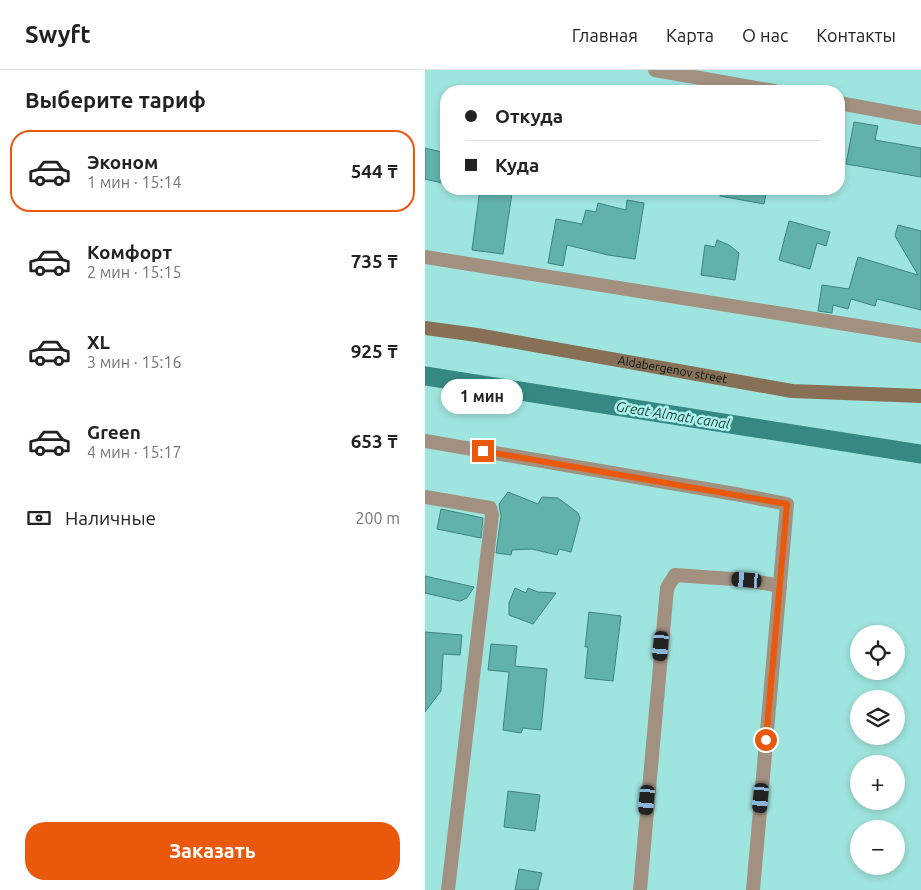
<!DOCTYPE html>
<html lang="ru">
<head>
<meta charset="utf-8">
<style>
	:root { --surface:#fff; --page:#f6f6f6; --text:#222; --muted:#767676; --line:#e0e0e0; --accent:#ea580c }
	body { margin:0; font-family:Ubuntu,sans-serif; background:var(--page); color:var(--text); height:100vh; display:flex; flex-direction:column; font-size:19px; white-space:nowrap }
	* { box-sizing:border-box; margin:0 }
	p { font-size:16px; color:var(--muted) }
	.icon { flex:none; width:28px; height:28px; fill:none; stroke:currentColor; stroke-width:2; stroke-linecap:round; stroke-linejoin:round }
	.map { position:relative; flex:1; overflow:hidden }
	.panel { display:flex; flex-direction:column; background:var(--surface); width:425px }
	.panel>* { flex:none }
	.top-card { position:absolute; left:15px; top:15px; width:405px; height:110px; border-radius:20px; box-shadow:0 2px 8px #0003; display:grid; align-content:center; height:110px; padding:0 25px; background:var(--surface) }
	.buttons { position:absolute; left:425px; top:555px; display:grid; gap:10px }
	.buttons a { display:grid; place-items:center; width:55px; height:55px; border-radius:50%; background:var(--surface); box-shadow:0 2px 8px #0003; font-size:25px }
	.end { position:absolute; width:22px; height:22px; margin:-11px; border:6px solid #ea580c; background:#fff; box-shadow:0 0 0 2px #fff }
	.from { border-radius:50% }
	.bubble { position:absolute; height:35px; border-radius:18px; background:var(--surface); box-shadow:0 2px 8px #0003; font-size:16px; font-weight:700; line-height:35px; text-align:center }
	.car { position:absolute; width:15px; height:30px; margin:-15px -8px; border-radius:6px; box-shadow:0 0 4px 1px #0007; background:linear-gradient(#222 24%,#8ab4d8 0 40%,#222 0 76%,#8ab4d8 0 86%,#222 0) }
	.top-card b { display:flex; align-items:center; gap:18px; height:48px; font-size:19px }
	.top-card b+b { border-top:1px solid var(--line) }
	.top-card i { width:12px; height:12px; background:var(--text) }
	ul { padding:0; list-style:none }
	li { display:flex; align-items:center; gap:15px; height:82px; margin:0 10px 8px; padding:0 15px; border:2px solid transparent; border-radius:20px }
	li div { flex:1 }
	li b { display:block; font-size:19px }
	li em { font-style:normal; font-weight:700 }
	li.on { border-color:var(--accent) }
	li>.icon { width:45px; height:45px; stroke-width:1.5 }
	h2 { padding:0 25px; font-size:22px; line-height:60px }
	.pay { display:flex; align-items:center; gap:12px; height:55px; padding:0 25px; font-size:19px }
	.pay p { margin-inline-start:auto }
	.primary-button { display:flex; gap:10px; margin-top:auto; padding:10px 25px }
	.primary-button a { flex:1; height:58px; border-radius:20px; background:var(--accent); color:#fff; font-size:20px; font-weight:700; line-height:58px; text-align:center }
	header { display:flex; align-items:center; gap:30px; box-sizing:border-box; height:70px; padding:0 25px; background:var(--surface); border-bottom:1px solid var(--line) }
	header strong { font-size:24px }
	nav { display:flex; gap:28px; margin-inline-start:auto; font-size:18px }
	main { display:flex; flex:1; min-height:0 }
	.map>svg:first-child { display:block }
</style>
</head>
<body>
<header>
<strong>Swyft</strong>
<nav><a>Главная</a><a>Карта</a><a>О нас</a><a>Контакты</a></nav>
</header>
<main>
<section class="panel">
<h2>Выберите тариф</h2>
<ul>
<li class="on"><svg class="icon" aria-label="car" viewBox="0 0 24 24"><path d="M5 17H2v-5l4-1 3-4h7l3 4 3 1v5h-3M9 17h6M6 11h13"/><circle cx="7" cy="17" r="2"/><circle cx="17" cy="17" r="2"/></svg><div><b>Эконом</b><p>1 мин · 15:14</p></div><em>544 ₸</em></li>
<li><svg class="icon" aria-label="car" viewBox="0 0 24 24"><path d="M5 17H2v-5l4-1 3-4h7l3 4 3 1v5h-3M9 17h6M6 11h13"/><circle cx="7" cy="17" r="2"/><circle cx="17" cy="17" r="2"/></svg><div><b>Комфорт</b><p>2 мин · 15:15</p></div><em>735 ₸</em></li>
<li><svg class="icon" aria-label="car" viewBox="0 0 24 24"><path d="M5 17H2v-5l4-1 3-4h7l3 4 3 1v5h-3M9 17h6M6 11h13"/><circle cx="7" cy="17" r="2"/><circle cx="17" cy="17" r="2"/></svg><div><b>XL</b><p>3 мин · 15:16</p></div><em>925 ₸</em></li>
<li><svg class="icon" aria-label="car" viewBox="0 0 24 24"><path d="M5 17H2v-5l4-1 3-4h7l3 4 3 1v5h-3M9 17h6M6 11h13"/><circle cx="7" cy="17" r="2"/><circle cx="17" cy="17" r="2"/></svg><div><b>Green</b><p>4 мин · 15:17</p></div><em>653 ₸</em></li>
</ul>
<div class="pay"><svg class="icon" aria-label="cash" viewBox="0 0 24 24"><path d="M3 7h18v10H3z"/><circle cx="12" cy="12" r="2"/></svg>Наличные<p>200 m</p></div>
<div class="primary-button"><a>Заказать</a></div>
</section>
<div class="map">
<svg width="496" height="820" viewBox="0 0 496 820">
	<rect width="100%" height="100%" fill="#9fe5df"/>
	<g fill="none" stroke-linecap="round" stroke-linejoin="round">
		<!-- canal -->
		<path stroke="#368983" stroke-width="19" d="M0,306L496,384"/>
	</g>
	<!-- building -->
	<g fill="#62b2ac" stroke="#3e847e">
		<path d="M429,52L453,56L450,70L496,78V107L421,94Z"/>
		<path d="M0,78L21,83V114L0,109Z"/>
		<path d="M55,119H71V121L87,123L78,184L47,180Z"/>
		<path d="M296,119H342L339,134L295,126Z"/>
		<path d="M202,130L219,133L210,189L183,185L142,175L138,196L123,193L131,149L157,154L161,140L171,142L173,133L201,140Z"/>
		<path d="M364,151L405,162L401,176L392,173L385,199L354,190Z"/>
		<path d="M473,155L496,161V240L452,229L450,236L426,229L423,239L408,235L407,243L393,241L397,215L424,219L433,187L493,205L470,166Z"/>
		<path d="M292,170L304,175L314,183L310,210L276,205L280,175L290,177Z"/>
		<path d="M83,422L113,434L117,427L133,428L153,443L155,448L146,482L134,479L132,485L107,479L87,480L86,485L71,483L76,446L74,434Z"/>
		<path d="M16,439L58,448L56,468L12,459Z"/>
		<path d="M0,506L49,517L42,528L35,531L0,523Z"/>
		<path d="M90,518L101,523L103,518L113,522L131,523L108,554L84,545V533Z"/>
		<path d="M164,542L196,546L188,611L160,608L163,577H160Z"/>
		<path d="M0,562L37,565L35,585L18,584L16,621L0,642Z"/>
		<path d="M66,574L92,576L90,596L122,599L116,660L98,658L96,663L78,660L84,602L63,600Z"/>
		<path d="M83,721L115,725L110,761L79,757Z"/>
		<path d="M94,799L117,803L113,820H90Z"/>
	</g>
	<g fill="none" stroke-linecap="round" stroke-linejoin="round">
		<!-- minor -->
		<g stroke="#a29180" stroke-width="14">
			<path d="M230,0L349,21"/>
			<path d="M414,33L496,48"/>
			<path d="M0,187L496,266"/>
			<path d="M0,371L316,425L362,434L328,820"/>
			<path d="M0,427L65,438L67,445L23,820"/>
			<path d="M215,820L242,518L250,505L322,510L355,516"/>
		</g>
		<!-- secondary -->
		<path stroke="#887057" stroke-width="14" id="s1" d="M0,258L52,265L367,321L496,326"/>
	</g>
	<g fill="none" stroke-linecap="round" stroke-linejoin="round">
		<!-- route -->
		<path stroke="#ea580c" stroke-width="6" d="M58,381L362,434L341,670"/>
	</g>
	<g text-anchor="middle" stroke-width="5" stroke-linejoin="round" paint-order="stroke">
		<!-- street labels -->
		<g font-size="12" fill="#001716" stroke="#acf3ec">
			<text dy="4" stroke="none"><textPath href="#s1" startOffset="251">Aldabergenov street</textPath></text>
		</g>
		<!-- water labels -->
		<g font-size="14" font-style="italic" fill="#153c39" stroke="#acf3ec">
			<text transform="translate(248 345) rotate(9)" y="5">Great Almatı canal</text>
		</g>
	</g>
</svg>
<div class="buttons">
<a><svg class="icon" aria-label="locate" viewBox="0 0 24 24"><circle cx="12" cy="12" r="6"/><path d="M12 2v4M12 18v4M2 12h4M18 12h4"/></svg></a>
<a><svg class="icon" aria-label="layers" viewBox="0 0 24 24"><path d="M12 4l9 5-9 5-9-5zM3 14l9 5 9-5"/></svg></a>
<a>+</a>
<a>−</a>
</div>
<i class="end from" style="left:341px;top:670px"></i>
<i class="end" style="left:58px;top:381px"></i>
<div class="bubble" style="left:16px;top:309px;width:82px">1 мин</div>
<i class="car" style="left:322px;top:510px;rotate:274deg"></i>
<i class="car" style="left:236px;top:576px;rotate:185deg"></i>
<i class="car" style="left:336px;top:728px;rotate:185deg"></i>
<i class="car" style="left:222px;top:730px;rotate:185deg"></i>
<div class="top-card">
<b><i class="from"></i>Откуда</b>
<b><i></i>Куда</b>
</div>
</div>
</main>
</body>
</html>
